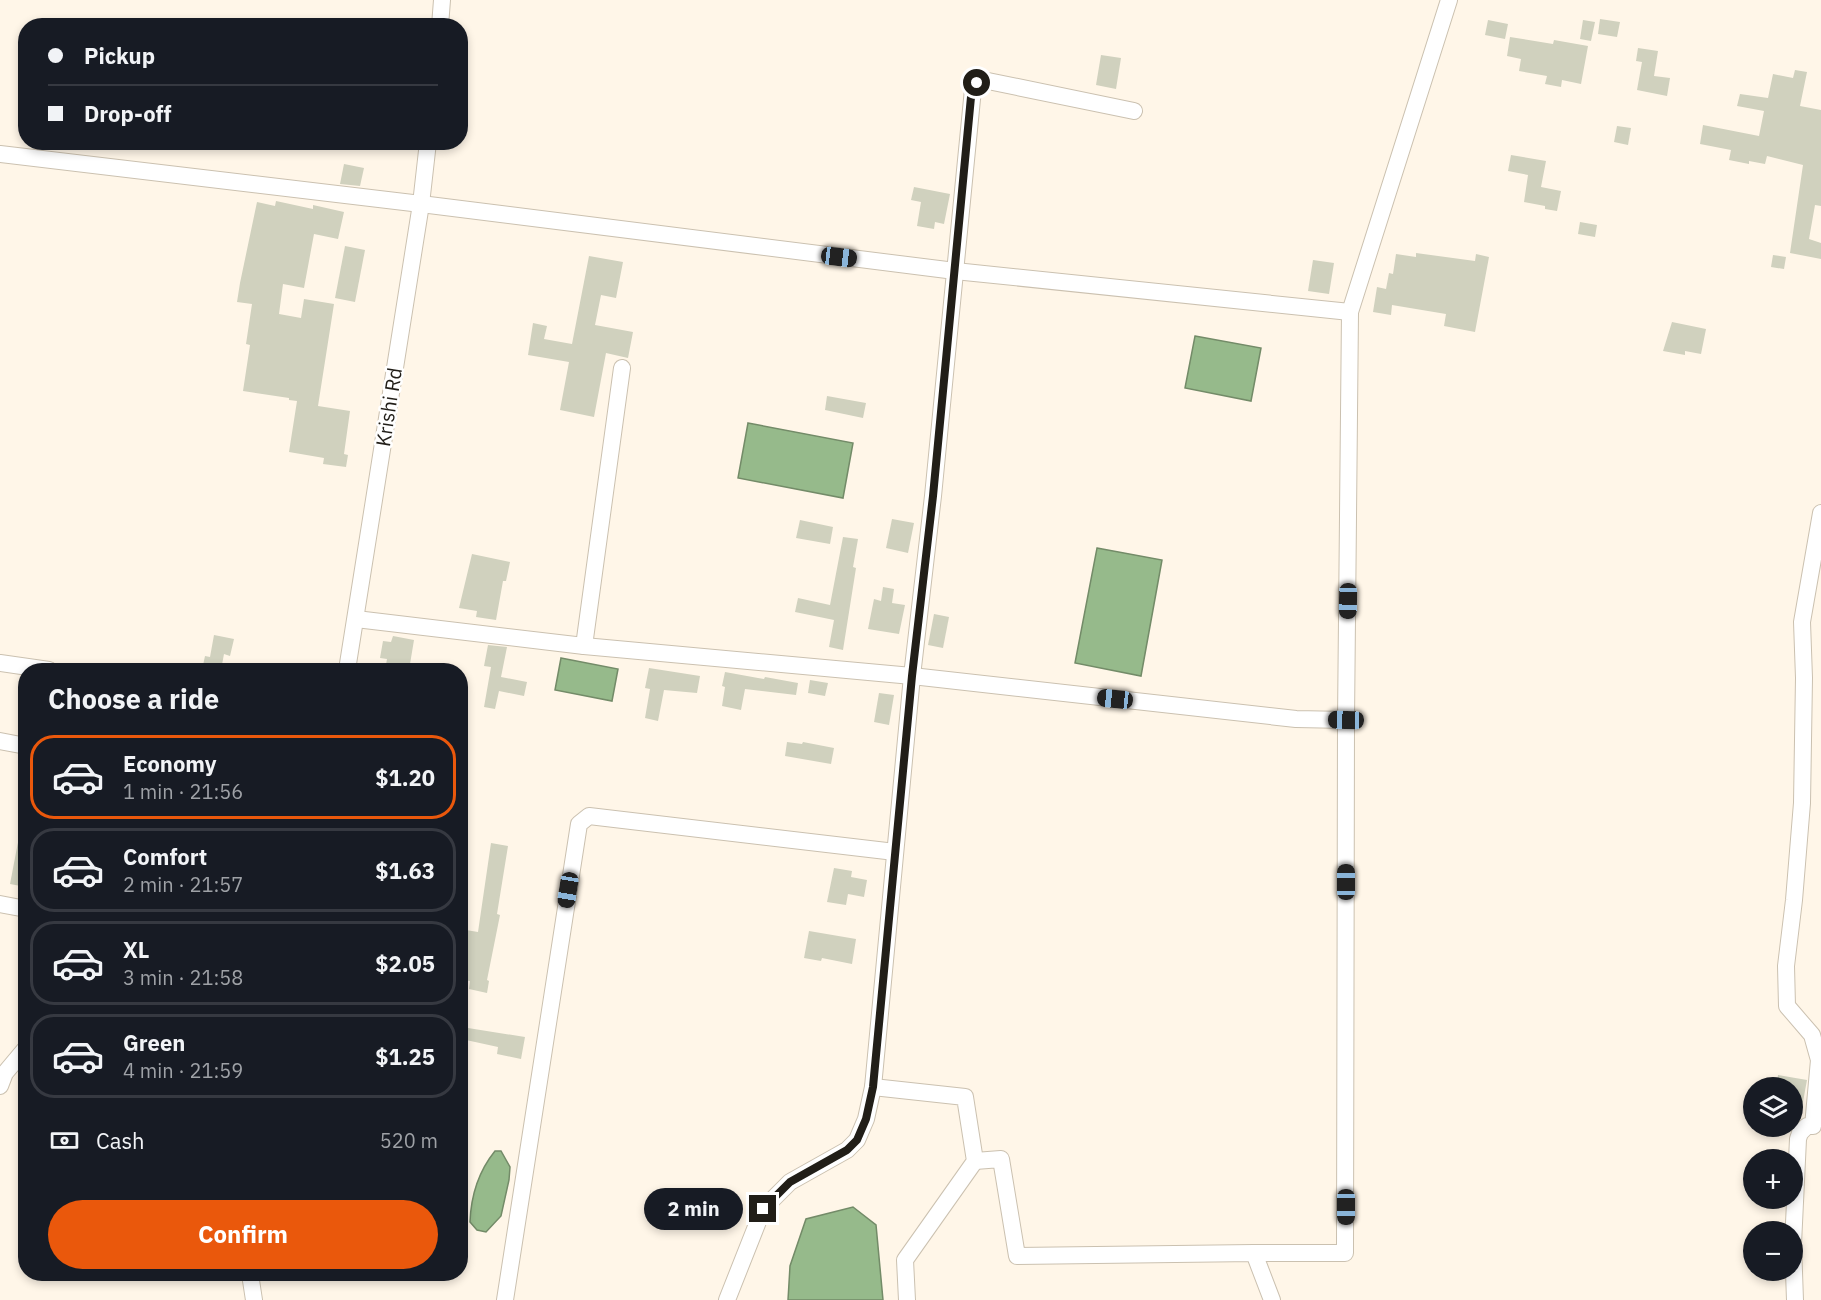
<!DOCTYPE html>
<html lang="en">
<head>
<meta charset="utf-8">
<style>
	:root { --surface:#171b24; --page:#20242c; --text:#f1f3f6; --muted:#9ea1a6; --line:#363941; --accent:#ea580c }
	body { margin:0; font-family:"IBM Plex Sans",sans-serif; background:var(--page); color:var(--text); height:100vh; display:flex; flex-direction:column; font-size:22px; white-space:nowrap }
	* { box-sizing:border-box; margin:0 }
	p { font-size:20px; color:var(--muted) }
	.icon { flex:none; width:33px; height:33px; fill:none; stroke:currentColor; stroke-width:2; stroke-linecap:round; stroke-linejoin:round }
	.map { position:relative; flex:1; overflow:hidden }
	.sheet { position:absolute; left:18px; top:663px; width:450px; height:618px; display:flex; flex-direction:column; background:var(--surface); border-radius:24px; box-shadow:0 3px 9px #0003 }
	.sheet>* { flex:none }
	.top-card { position:absolute; left:18px; top:18px; width:450px; height:132px; border-radius:24px; box-shadow:0 3px 9px #0003; display:grid; align-content:center; height:132px; padding:0 30px; background:var(--surface) }
	.tools { position:absolute; left:1743px; top:1077px; display:grid; gap:12px }
	.tools a { display:grid; place-items:center; width:60px; height:60px; border-radius:50%; background:var(--surface); box-shadow:0 3px 9px #0003; font-size:30px }
	.end { position:absolute; width:27px; height:27px; margin:-14px; border:8px solid #211e18; background:#fff; box-shadow:0 0 0 3px #fff }
	.from { border-radius:50% }
	.bubble { position:absolute; height:42px; border-radius:21px; background:var(--surface); box-shadow:0 3px 9px #0003; font-size:20px; font-weight:800; line-height:42px; text-align:center }
	.car { position:absolute; width:18px; height:36px; margin:-18px -9px; border-radius:8px; box-shadow:0 0 4px 2px #0007; background:linear-gradient(#222 24%,#8ab4d8 0 40%,#222 0 76%,#8ab4d8 0 86%,#222 0) }
	.top-card b { display:flex; align-items:center; gap:21px; height:57px; font-size:22px }
	.top-card b+b { border-top:2px solid var(--line) }
	.top-card i { width:15px; height:15px; background:var(--text) }
	ul { padding:0; list-style:none }
	li { display:flex; align-items:center; gap:18px; height:84px; margin:0 12px 9px; padding:0 18px; border:3px solid var(--line); border-radius:24px }
	li div { flex:1 }
	li b { display:block; font-size:22px }
	li em { font-style:normal; font-weight:800 }
	li.on { border-color:var(--accent) }
	li>.icon { width:54px; height:54px; stroke-width:1.5 }
	h2 { padding:0 30px; font-size:27px; line-height:72px }
	.pay { display:flex; align-items:center; gap:15px; height:66px; padding:0 30px; font-size:22px }
	.pay p { margin-inline-start:auto }
	.primary-button { display:flex; gap:12px; margin-top:auto; padding:12px 30px }
	.primary-button a { flex:1; height:69px; border-radius:36px; background:var(--accent); color:#fff; font-size:24px; font-weight:800; line-height:69px; text-align:center }
	.map>svg:first-child { display:block }
</style>
</head>
<body>
<div class="map">
<svg width="1821" height="1300" viewBox="0 0 1821 1300">
	<rect width="100%" height="100%" fill="#fff6e8"/>
	<!-- water -->
	<g fill="#96ba8b" stroke="#738b68" stroke-width="1.5">
		<path d="M341,143L393,142V143L392,149Z"/>
		<path d="M1195,336L1261,348L1251,401L1185,388Z"/>
		<path d="M748,423L853,443L843,498L738,478Z"/>
		<path d="M1097,548L1162,560L1141,676L1075,663Z"/>
		<path d="M561,658L618,669L612,701L555,690Z"/>
		<path d="M495,1151H501L510,1167L509,1180L501,1216L486,1232L477,1230L470,1222C471,1195 478,1172 495,1151Z"/>
		<path d="M853,1207L876,1225L883,1300H788L790,1266L806,1219Z"/>
	</g>
	<!-- building -->
	<g fill="#d0d1be">
		<path d="M1600,19L1620,22L1617,37L1598,34Z"/>
		<path d="M1488,20L1508,24L1505,39L1485,35Z"/>
		<path d="M1583,20L1595,22L1591,41L1580,39Z"/>
		<path d="M1510,37L1553,44L1554,40L1588,46L1581,84L1562,80L1561,87L1545,84L1547,76L1519,71L1521,59L1507,56Z"/>
		<path d="M1638,48L1658,51L1654,76L1670,78L1667,96L1637,90L1642,62L1636,61Z"/>
		<path d="M1101,55L1121,58L1116,89L1096,85Z"/>
		<path d="M1795,70L1807,72L1800,106L1821,110V206L1815,205L1809,239L1821,243V259L1790,253L1803,165L1767,156L1765,164L1749,161V164L1729,160L1731,150L1700,144L1703,125L1759,136L1764,111L1737,106L1740,94L1768,98L1773,74L1793,78Z"/>
		<path d="M1617,126L1631,128L1628,145L1614,142Z"/>
		<path d="M1511,155L1546,161L1541,187L1561,191L1557,211L1545,209V206L1524,202L1528,175L1508,171Z"/>
		<path d="M344,164L364,168L360,186L340,184Z"/>
		<path d="M914,187L950,194L944,224L935,222L934,229L917,226L921,202L911,200Z"/>
		<path d="M276,201L313,209V205L344,212L338,239L314,234L304,288L283,284L279,314L301,318L304,299L334,304L318,406L350,411L344,454L348,455L346,467L323,464L324,458L289,452L297,401L289,400V398L243,391L250,345L246,344L252,304L237,302L240,283L257,202L275,206Z"/>
		<path d="M1580,222L1597,225L1595,237L1578,234Z"/>
		<path d="M345,246L365,250L355,302L335,298Z"/>
		<path d="M1416,253L1475,261L1476,254L1489,257L1475,332L1444,326L1446,314L1392,305L1391,315L1373,312L1377,287L1386,289L1389,273L1393,274L1396,254L1416,257Z"/>
		<path d="M1773,255L1786,257L1784,269L1771,267Z"/>
		<path d="M589,256L623,262L616,298L601,295L595,325L633,332L628,358L606,353L594,417L560,410L569,362L528,355L533,323L547,326L544,339L572,344Z"/>
		<path d="M1313,260L1334,263L1329,294L1308,291Z"/>
		<path d="M1672,322L1706,329L1701,354L1685,351V355L1663,351Z"/>
		<path d="M827,396L866,403L863,418L825,410Z"/>
		<path d="M892,519L914,523L908,553L886,548Z"/>
		<path d="M800,520L833,527L830,544L796,538Z"/>
		<path d="M843,537L858,539L853,567L856,568L843,650L829,647L834,620L795,612L798,598L830,605Z"/>
		<path d="M472,554L510,562L506,581H503L496,620L476,617L477,611L459,608Z"/>
		<path d="M883,587L894,589L892,603L905,605L899,634L868,629L874,599L881,601Z"/>
		<path d="M934,614L949,617L943,648L928,645Z"/>
		<path d="M214,635L234,639L230,656L224,654L221,670H202L205,656L210,657Z"/>
		<path d="M393,636L414,640L409,670H385L387,659L380,658L383,641L391,642Z"/>
		<path d="M488,645L507,647L501,677L527,682L524,696L499,691L495,709L484,707L491,667L484,666Z"/>
		<path d="M649,668L700,676L697,693L664,690L658,721L645,718L650,689L645,688Z"/>
		<path d="M725,672L758,678L764,679L765,677L798,683L796,695L745,689L741,710L722,706L725,687L722,686Z"/>
		<path d="M810,680L828,683L825,696L808,693Z"/>
		<path d="M879,693L894,695L889,725L874,722Z"/>
		<path d="M787,742L802,744L803,742L834,748L831,764L785,756Z"/>
		<path d="M19,837L26,838V887L10,884Z"/>
		<path d="M491,843L508,846L497,914L500,915L487,980L489,981L487,993L469,989L470,981L460,980V929L478,932Z"/>
		<path d="M834,868L852,871L851,877L867,880L864,897L848,894L846,905L827,902Z"/>
		<path d="M809,931L856,939L852,964L822,958L821,961L804,958Z"/>
		<path d="M468,1028L525,1037L521,1059L497,1054L498,1047L466,1040Z"/>
		<path d="M1778,1075L1807,1080L1800,1118L1792,1126V1088H1776Z"/>
	</g>
	<g fill="none" stroke-linecap="round" stroke-linejoin="round">
		<!-- minor casing -->
		<g stroke="#cbc1b0" stroke-width="18">
			<g id="minor">
				<path d="M440,26L442,0"/>
				<path d="M0,154L421,204L955,271L1350,312"/>
				<path d="M356,619L584,646L912,676L1296,719L1346,720"/>
				<path d="M584,646L622,368"/>
				<path d="M0,663L49,670"/>
				<path d="M347,670L421,204L428,142"/>
				<path d="M0,741L26,746"/>
				<path d="M0,904L26,909"/>
				<path d="M0,1086L5,1073L26,1048"/>
				<path d="M873,1087L965,1097L975,1161L905,1260L907,1300"/>
				<path d="M975,1161L1001,1159L1017,1256L1254,1253L1272,1300"/>
				<path d="M1254,1253H1345L1346,720L1350,312L1449,0"/>
				<path d="M250,1274L254,1300"/>
				<path d="M505,1300L579,824L589,816L895,852"/>
				<path d="M727,1300L763,1209L790,1182L847,1150L857,1140L866,1119L873,1087L912,676L933,496L973,89L977,83L988,81L1134,111"/>
				<path d="M1795,1300L1793,1244L1798,1139L1800,1133L1807,1126H1813L1819,1060L1812,1035L1787,1006L1786,966L1794,900L1802,803L1804,678L1802,622L1821,513"/>
			</g>
		</g>
		<!-- minor -->
		<use href="#minor" stroke="#fff" stroke-width="16"/>
	</g>
	<g fill="none" stroke-linecap="round" stroke-linejoin="round">
		<!-- route -->
		<path stroke="#211e18" stroke-width="8" d="M763,1209L790,1182L847,1150L857,1140L866,1119L873,1087L912,676L933,496L971,97L973,89L977,83"/>
	</g>
	<g text-anchor="middle" stroke-width="5" stroke-linejoin="round" paint-order="stroke">
		<!-- street labels -->
		<g font-size="20" fill="#211e18" stroke="#fff">
			<text transform="translate(389 407) rotate(-81)" y="7">Krishi Rd</text>
		</g>
	</g>
</svg>
<div class="tools">
<a><svg class="icon" aria-label="layers" viewBox="0 0 24 24"><path d="M12 4l9 5-9 5-9-5zM3 14l9 5 9-5"/></svg></a>
<a>+</a>
<a>−</a>
</div>
<i class="end from" style="left:977px;top:83px"></i>
<i class="end" style="left:763px;top:1209px"></i>
<div class="bubble" style="left:644px;top:1188px;width:99px">2 min</div>
<i class="car" style="left:839px;top:257px;rotate:97deg"></i>
<i class="car" style="left:1348px;top:601px;rotate:181deg"></i>
<i class="car" style="left:1115px;top:699px;rotate:276deg"></i>
<i class="car" style="left:1346px;top:720px;rotate:271deg"></i>
<i class="car" style="left:1346px;top:882px;rotate:0deg"></i>
<i class="car" style="left:568px;top:890px;rotate:189deg"></i>
<i class="car" style="left:1346px;top:1207px;rotate:180deg"></i>
<div class="top-card">
<b><i class="from"></i>Pickup</b>
<b><i></i>Drop-off</b>
</div>
<section class="sheet">
<h2>Choose a ride</h2>
<ul>
<li class="on"><svg class="icon" aria-label="car" viewBox="0 0 24 24"><path d="M5 17H2v-5l4-1 3-4h7l3 4 3 1v5h-3M9 17h6M6 11h13"/><circle cx="7" cy="17" r="2"/><circle cx="17" cy="17" r="2"/></svg><div><b>Economy</b><p>1 min · 21:56</p></div><em>$1.20</em></li>
<li><svg class="icon" aria-label="car" viewBox="0 0 24 24"><path d="M5 17H2v-5l4-1 3-4h7l3 4 3 1v5h-3M9 17h6M6 11h13"/><circle cx="7" cy="17" r="2"/><circle cx="17" cy="17" r="2"/></svg><div><b>Comfort</b><p>2 min · 21:57</p></div><em>$1.63</em></li>
<li><svg class="icon" aria-label="car" viewBox="0 0 24 24"><path d="M5 17H2v-5l4-1 3-4h7l3 4 3 1v5h-3M9 17h6M6 11h13"/><circle cx="7" cy="17" r="2"/><circle cx="17" cy="17" r="2"/></svg><div><b>XL</b><p>3 min · 21:58</p></div><em>$2.05</em></li>
<li><svg class="icon" aria-label="car" viewBox="0 0 24 24"><path d="M5 17H2v-5l4-1 3-4h7l3 4 3 1v5h-3M9 17h6M6 11h13"/><circle cx="7" cy="17" r="2"/><circle cx="17" cy="17" r="2"/></svg><div><b>Green</b><p>4 min · 21:59</p></div><em>$1.25</em></li>
</ul>
<div class="pay"><svg class="icon" aria-label="cash" viewBox="0 0 24 24"><path d="M3 7h18v10H3z"/><circle cx="12" cy="12" r="2"/></svg>Cash<p>520 m</p></div>
<div class="primary-button"><a>Confirm</a></div>
</section>
</div>
</body>
</html>
